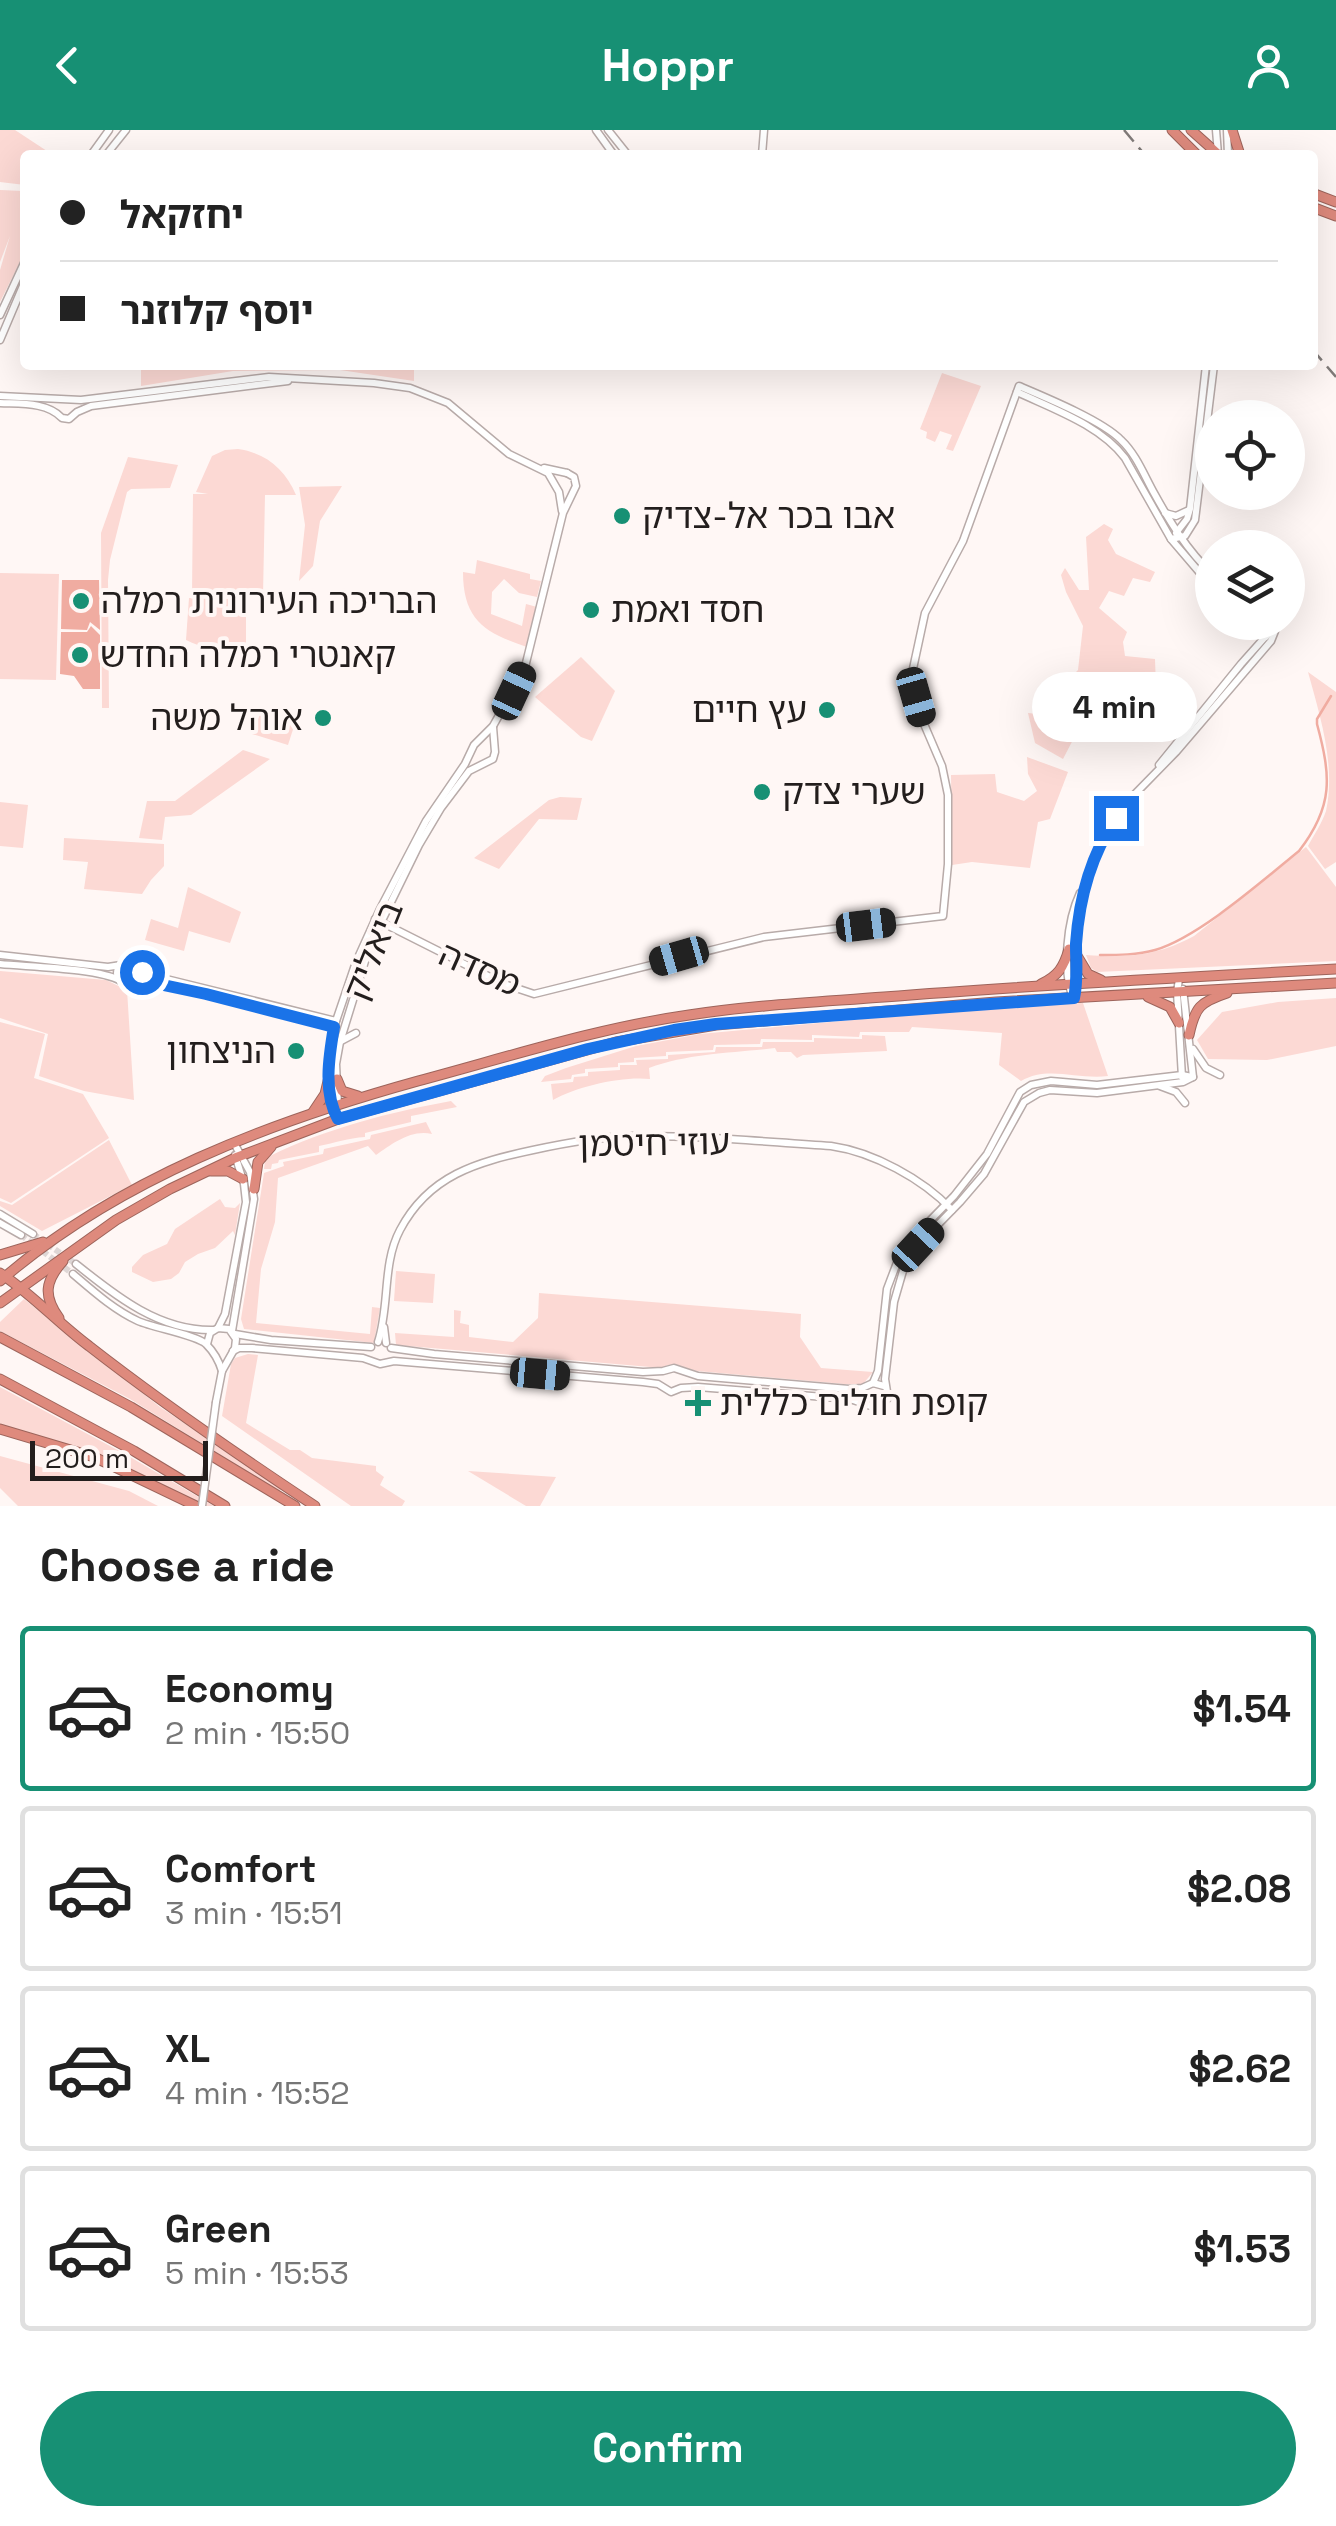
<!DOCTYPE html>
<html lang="en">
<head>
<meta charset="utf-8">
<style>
	:root { --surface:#fff; --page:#f6f6f6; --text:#222; --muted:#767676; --line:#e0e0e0; --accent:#179074 }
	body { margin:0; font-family:"Space Grotesk","Noto Sans Hebrew",sans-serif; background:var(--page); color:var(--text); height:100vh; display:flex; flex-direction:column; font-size:38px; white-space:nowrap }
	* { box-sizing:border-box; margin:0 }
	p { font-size:32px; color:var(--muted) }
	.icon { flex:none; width:55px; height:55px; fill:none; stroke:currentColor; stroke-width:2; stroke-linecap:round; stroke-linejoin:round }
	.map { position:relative; height:1376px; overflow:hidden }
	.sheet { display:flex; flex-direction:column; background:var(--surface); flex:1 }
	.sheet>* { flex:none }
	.guide { position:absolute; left:20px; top:20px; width:1298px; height:220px; border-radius:10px; box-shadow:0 10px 40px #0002; display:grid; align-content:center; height:220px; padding:0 40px; background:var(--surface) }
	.tools { position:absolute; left:1195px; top:270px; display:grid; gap:20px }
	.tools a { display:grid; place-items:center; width:110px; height:110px; border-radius:50%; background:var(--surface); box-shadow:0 10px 40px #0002; font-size:50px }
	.scale { position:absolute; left:30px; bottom:25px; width:178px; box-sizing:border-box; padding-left:10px; border:5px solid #231e1d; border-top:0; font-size:28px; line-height:35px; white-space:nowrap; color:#231e1d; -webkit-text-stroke:8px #fff7f5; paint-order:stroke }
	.end { position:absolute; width:45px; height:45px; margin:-22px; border:12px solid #1a73e8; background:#fff; box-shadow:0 0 0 5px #fff }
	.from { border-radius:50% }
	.bubble { position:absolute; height:70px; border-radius:35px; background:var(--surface); box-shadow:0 10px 40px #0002; font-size:32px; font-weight:800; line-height:70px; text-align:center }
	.car { position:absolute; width:30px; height:60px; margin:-30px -15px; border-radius:12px; box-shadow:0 0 8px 2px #0007; background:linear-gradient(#222 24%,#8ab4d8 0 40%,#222 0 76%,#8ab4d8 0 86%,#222 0) }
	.guide b { display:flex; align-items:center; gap:35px; height:95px; font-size:38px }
	.guide b+b { border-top:2px solid var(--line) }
	.guide i { width:25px; height:25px; background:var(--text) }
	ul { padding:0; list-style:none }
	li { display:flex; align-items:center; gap:30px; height:165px; margin:0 20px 15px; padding:0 20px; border:5px solid var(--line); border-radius:10px }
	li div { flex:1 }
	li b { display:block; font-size:38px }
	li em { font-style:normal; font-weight:800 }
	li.active { border-color:var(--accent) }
	li>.icon { width:90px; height:90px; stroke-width:1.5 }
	h2 { padding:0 40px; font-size:45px; line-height:120px }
	.button { display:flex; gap:20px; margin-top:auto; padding:20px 40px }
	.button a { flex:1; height:115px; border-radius:60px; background:var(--accent); color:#fff; font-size:40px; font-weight:800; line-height:115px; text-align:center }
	header { display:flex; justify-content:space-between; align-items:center; height:130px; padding:0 40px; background:var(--accent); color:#fff; font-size:45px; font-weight:800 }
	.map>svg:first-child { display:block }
</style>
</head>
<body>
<header><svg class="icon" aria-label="back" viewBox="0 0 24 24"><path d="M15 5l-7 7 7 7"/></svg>Hoppr<svg class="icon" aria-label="person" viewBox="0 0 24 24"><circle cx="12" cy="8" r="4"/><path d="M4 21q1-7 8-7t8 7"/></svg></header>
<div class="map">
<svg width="1336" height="1376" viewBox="0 0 1336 1376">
	<rect width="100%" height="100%" fill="#fff7f5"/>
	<!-- green -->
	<g fill="#fcd9d4">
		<path d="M0,0H15L53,25H25V55L0,52Z"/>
		<path d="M0,60L22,61L21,65L25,66V122L0,172V140L10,106L0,132Z"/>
		<path d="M141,235H414V251L340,240L233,241L141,256Z"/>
		<path d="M942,243L981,256L953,321L946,319L952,305L940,301L935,312L926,308L927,302L920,299Z"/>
		<path d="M238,319C266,323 285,339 296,365H265L263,466L192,465L193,364H208L196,362L212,326L225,320Z"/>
		<path d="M128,327L178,335L170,358L131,359L127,362L110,430L108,450L109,578H102L101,403Z"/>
		<path d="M342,356L320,391L313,436L299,451L305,395L299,357Z"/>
		<path d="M1104,394L1113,399L1108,410L1116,424L1155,442L1150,452L1133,448L1124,466L1109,461L1099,478L1127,502L1123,512L1125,526L1155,529L1156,557L1102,554L1063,629L1035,613L1028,583L1058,586L1067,566V551L1078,540L1083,496L1066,462L1061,445L1065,438L1079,460H1089L1086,407Z"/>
		<path d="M477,430L530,444V449L541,451L537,467L519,463L504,449L492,462L491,484L522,496L526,474L537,477L527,517C485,503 463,490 463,442L475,444Z"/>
		<path d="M0,443L59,444L56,550L0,549Z"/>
		<path d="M189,468L246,469V520C224,522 207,520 186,510Z"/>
		<path d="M581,527L615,561L592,611L581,607L535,567Z"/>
		<path d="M1308,542L1336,562V732L1325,739L1308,716C1314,705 1322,693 1326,681C1336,635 1320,586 1308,542Z"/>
		<path d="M263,577L296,590L288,615L252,604Z"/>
		<path d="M243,620L270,629L191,685L165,687L162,710L139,708L147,671H175Z"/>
		<path d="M1027,627L1068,642L1050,689L1038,692L1030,738L972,732L952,735L951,645L995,644L997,662L1024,671L1037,661L1028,644Z"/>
		<path d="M560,667L582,668L577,690L539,689L499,739L474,728L549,670Z"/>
		<path d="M0,672L28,675L23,718L0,716Z"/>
		<path d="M64,708L164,714V736L151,750L142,764L84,759L88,732L63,730Z"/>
		<path d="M1306,717L1336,757V831L1097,842L1091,838L1086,825C1128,828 1157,826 1194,806Z"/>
		<path d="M188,757L241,782L230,813L189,801L184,821L145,810L151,789L178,798Z"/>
		<path d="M0,841L106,850L127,860L134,970L84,961L39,946L48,904L0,888Z"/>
		<path d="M1336,868V916L1267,930L1208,929L1197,910L1222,882L1278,872Z"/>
		<path d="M1083,873L1108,946C1078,950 1048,935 1021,951L999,935L1002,903L912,897L909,902H860L859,907L812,905V910L761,909L760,914L714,915L713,920L666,922V926L634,928V932L618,933V937L585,939V943L572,945L571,949L541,952L545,946L566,938L636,916L700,904L1004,876Z"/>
		<path d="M0,892L45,904L34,948L83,964L109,1008L11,1073L0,1068Z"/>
		<path d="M862,905L885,906L887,921L803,925L797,928L791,922H777L775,918C734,923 689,923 649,938L650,949C622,946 578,956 553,970L551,954L573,952L574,947L588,946V942L620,940V935H637L636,930L668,929V925L715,922L716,917H762L763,912H814V908L862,909Z"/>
		<path d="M451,971L457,977L411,986V992L365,1003V1007C348,1008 335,1013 319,1016V1022L279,1030L278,1033L272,1034L271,1039H264L265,1030L270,1026C325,999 390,982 451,971Z"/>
		<path d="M426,992L432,1004C411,999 392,1014 376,1025L368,1016L278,1048L275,1092L261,1139L256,1193L370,1204L372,1177L380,1178L374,1213L244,1199L241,1189L264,1043L284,1036L283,1032L323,1024L324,1019L370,1009L371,1005Z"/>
		<path d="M109,1010L132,1055L42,1101L0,1076V1071L12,1075Z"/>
		<path d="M220,1069L225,1077L235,1078L240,1073L235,1105L233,1101L215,1118L198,1124L185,1132L179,1143L171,1149L153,1152L132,1142V1137L143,1125L167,1114L175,1099Z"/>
		<path d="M396,1141L435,1144L433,1173L394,1171Z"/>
		<path d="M539,1163L801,1184L800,1207L821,1238L873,1242L863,1254L855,1255L686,1240C677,1234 671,1232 662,1238L396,1215L395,1203L454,1207V1180L461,1181L460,1193L469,1195V1207L513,1212L538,1188Z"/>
		<path d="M24,1169L160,1277L282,1358L279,1361L130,1269L0,1201V1192Z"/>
		<path d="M248,1224L258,1225L246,1293L290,1320H300L312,1328L376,1336V1341L384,1347L380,1355L405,1371L402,1376H351L222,1286L231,1234L235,1228Z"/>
		<path d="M0,1257L125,1324L214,1376H205L110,1330L68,1315L0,1295Z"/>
		<path d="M0,1326L129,1361L158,1376H18L0,1358Z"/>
		<path d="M468,1341L556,1347L540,1376H526Z"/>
	</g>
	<!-- water -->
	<g fill="#f0aca1">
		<path d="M62,450H99L100,500L90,492L87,500L61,499Z"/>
		<path d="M91,496L100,505V559H83L74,546L60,544L61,502H87Z"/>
	</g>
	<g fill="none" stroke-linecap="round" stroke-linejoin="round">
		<!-- stream -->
		<path stroke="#f0aca1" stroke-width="2.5" d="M1100,825C1118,825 1137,825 1155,820C1199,807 1262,751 1299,721C1334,676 1331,646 1317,594V589L1331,566"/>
		<!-- secondary-tunnel -->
		<g stroke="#ded6d5" stroke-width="6" stroke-dasharray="6 3" stroke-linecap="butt">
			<path d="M33,1104L76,1134"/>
			<path d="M21,1105L73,1144"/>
		</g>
		<!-- secondary casing -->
		<g stroke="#b8aba9" stroke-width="9">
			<g id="secondary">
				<path d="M596,0L614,25"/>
				<path d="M608,0L628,25"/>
				<path d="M1216,0L1218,24"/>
				<path d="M1227,0L1228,25"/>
				<path d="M91,25L109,0"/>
				<path d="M106,25L126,0"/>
				<path d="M762,25L764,0"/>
				<path d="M0,185L25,131"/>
				<path d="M0,210L25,151"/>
				<path d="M1017,262C1053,279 1100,295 1125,328L1171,409L1212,457"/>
				<path d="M0,266L81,270L269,247L374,253L410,258L448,273L509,324L548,343L559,362L562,381"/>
				<path d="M0,273C21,274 47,272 62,288L69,289L77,282L91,276L288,251"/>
				<path d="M544,338L567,343"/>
				<path d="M1165,383L1176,386L1189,380"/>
				<path d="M1176,403L1187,389L1190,379L1206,235"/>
				<path d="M1171,409L1185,406L1195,390L1214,235"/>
				<path d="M1250,492L1266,507"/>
				<path d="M1159,635L1241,534L1266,506L1274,501"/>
				<path d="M375,789L504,854L534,864L764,807L943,786L948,734V665L942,636L921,587L911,548L925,483L963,411L1019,256C1045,267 1103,291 1121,310C1136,324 1144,345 1154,363C1170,392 1187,420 1212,444"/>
				<path d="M0,825L108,837L121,835"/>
				<circle cx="127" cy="843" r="10"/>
				<path d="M0,834C29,837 98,838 121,851"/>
				<path d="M136,839L150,845L336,891"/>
				<path d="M1179,849L1177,862L1182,947"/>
				<path d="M131,852H149L206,864L335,897"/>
				<path d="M1183,859L1193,947"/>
				<path d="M1074,867L1077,854L1076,816L1082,766L1091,736L1105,705L1133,666L1176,622L1271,511L1275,501"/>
				<path d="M1073,868C1062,839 1067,791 1080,763"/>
				<path d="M341,911L356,903"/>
				<path d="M1193,919L1206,938L1220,945"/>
				<path d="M1160,956L1176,962L1185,973"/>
				<path d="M338,976L336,934L340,912L370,815L419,715L441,678L469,641L493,629L495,622L493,597"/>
				<path d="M338,989L331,977L330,918L336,891L356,832L380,779L426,691L465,634L474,615L493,596L524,541L563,383L576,356L574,347L567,343"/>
				<path d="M0,1084L33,1104"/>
				<path d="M0,1093L21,1105"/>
				<path d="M76,1134C116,1166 159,1201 213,1200"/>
				<path d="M73,1144C93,1161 114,1180 138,1191C154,1198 196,1205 206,1214C213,1221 219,1231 222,1241"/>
				<path d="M384,1197L386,1213"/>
				<path d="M218,1198L225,1184L246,1072L244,1054L235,1025"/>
				<path d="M232,1201L254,1069L250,1042L234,1013"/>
				<path d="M235,1204L271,1210L371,1217"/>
				<path d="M378,1212C390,1175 382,1134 400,1100C429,1045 477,1032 533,1020C565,1013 598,1007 632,1006C698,1005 765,1012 831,1016C873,1022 923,1049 952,1080"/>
				<path d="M207,1214L210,1203L218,1198L229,1199L236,1209L235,1218L222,1241L216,1272"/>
				<path d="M391,1218L434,1224L643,1242L663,1241L674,1238L698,1246L849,1259L862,1258L873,1253L884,1256"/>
				<path d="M233,1221L239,1218H252L363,1228L380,1234L394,1231L643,1252L658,1254L671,1262L681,1258L698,1257L849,1269C860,1271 869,1278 880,1277L888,1268L885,1249L894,1172L905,1134L918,1115L960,1072L984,1044L1024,972L1039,963L1050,960L1097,963L1183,952L1193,947"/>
				<path d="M873,1253L878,1241L887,1159L898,1130L912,1109L954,1066L987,1024L1020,962L1031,955L1051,951L1097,955L1182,945L1192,947"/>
			</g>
		</g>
		<!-- highway casing -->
		<g stroke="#9d645b" stroke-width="11">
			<g id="highway">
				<path d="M1172,0L1197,25"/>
				<path d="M1191,0L1219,25"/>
				<path d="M1232,0L1240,25"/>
				<path d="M1312,63L1336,72"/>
				<path d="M1312,77L1336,86"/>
				<path d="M1076,824L1088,844L1101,850"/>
				<path d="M1041,854C1058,846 1064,837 1069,819"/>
				<path d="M1148,867L1170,877L1179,893"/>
				<path d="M1189,905C1195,877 1200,872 1227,863"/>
				<path d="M337,949L342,961L358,966"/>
				<path d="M313,982L325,964L329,947"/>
				<path d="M211,1041H228L243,1049"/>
				<path d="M254,1059L258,1032L271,1017"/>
				<path d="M0,1125L43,1112"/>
				<path d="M0,1143C32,1164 58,1193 89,1216C162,1273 238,1325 315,1376"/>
				<path d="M0,1151C118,1049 270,992 418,951C508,927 597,898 689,885C754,875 819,872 884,867C1035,855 1185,847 1336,839"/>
				<path d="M0,1173L116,1090L170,1059L235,1028L338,989L616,912L716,895L996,872L1336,853"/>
				<path d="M59,1188C43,1166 45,1151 63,1131"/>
				<path d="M0,1207L131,1277L295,1376"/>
				<path d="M0,1249L134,1321L225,1376"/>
				<path d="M0,1299L94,1327L196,1376"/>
			</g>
		</g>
		<!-- secondary -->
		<use href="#secondary" stroke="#fff" stroke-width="6"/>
		<!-- highway -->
		<use href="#highway" stroke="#de8a7d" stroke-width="9"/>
		<!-- rail -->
		<g stroke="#817b79" stroke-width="2.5" stroke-dasharray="15 8" stroke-linecap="butt">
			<path d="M1124,0L1145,25"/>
			<path d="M1312,219L1336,247"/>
		</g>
		<!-- secondary-bridge casing -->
		<g stroke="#b8aba9" stroke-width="9" stroke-linecap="butt">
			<path id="secondary-bridge" d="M202,1376L216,1272"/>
		</g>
		<!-- secondary-bridge -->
		<use href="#secondary-bridge" stroke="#fff" stroke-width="6"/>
	</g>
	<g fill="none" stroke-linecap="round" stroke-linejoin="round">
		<!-- route -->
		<path stroke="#1a73e8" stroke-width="12" d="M142,842L136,838L137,845L131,852H149L206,864L334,897C329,926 323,963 338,989L588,919L674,900L716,894L1074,868C1078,850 1076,832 1076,814C1079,769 1091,725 1116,688"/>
	</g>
	<!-- markers -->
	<g fill="#179074" stroke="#fff7f5" stroke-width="4">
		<circle cx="622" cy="386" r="10"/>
		<circle cx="81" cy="471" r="10"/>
		<circle cx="591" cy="480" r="10"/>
		<circle cx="80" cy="525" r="10"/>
		<circle cx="827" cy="580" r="10"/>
		<circle cx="323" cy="588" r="10"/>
		<circle cx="762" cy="662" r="10"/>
		<circle cx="296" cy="921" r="10"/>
		<path d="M693 1258h10v10h10v10h-10v10h-10v-10h-10v-10h10z"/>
	</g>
	<g text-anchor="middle" stroke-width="8" stroke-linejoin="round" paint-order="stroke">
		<!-- poi labels -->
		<g font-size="35" fill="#231e1d" stroke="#fff7f5" text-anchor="start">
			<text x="642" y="398">אבו בכר אל-צדיק</text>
			<text x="101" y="483">הבריכה העירונית רמלה</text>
			<text x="611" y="492">חסד ואמת</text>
			<text x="100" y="537">קאנטרי רמלה החדש</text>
			<text x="807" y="592" text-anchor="end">עץ חיים</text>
			<text x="303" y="600" text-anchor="end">אוהל משה</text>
			<text x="782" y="674">שערי צדק</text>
			<text x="276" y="933" text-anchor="end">הניצחון</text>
			<text x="720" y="1285">קופת חולים כללית</text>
		</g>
		<!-- street labels -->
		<g font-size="35" fill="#231e1d" stroke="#fff7f5">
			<text transform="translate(373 820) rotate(-68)" y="12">ביאליק</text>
			<text transform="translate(480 839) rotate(24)" y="12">מסדה</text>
			<text transform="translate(654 1013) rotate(-1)" y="12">עוזי חיטמן</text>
		</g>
	</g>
</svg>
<div class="tools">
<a><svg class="icon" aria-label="locate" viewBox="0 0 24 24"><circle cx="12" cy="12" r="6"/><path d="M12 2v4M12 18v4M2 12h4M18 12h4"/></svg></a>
<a><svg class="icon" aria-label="layers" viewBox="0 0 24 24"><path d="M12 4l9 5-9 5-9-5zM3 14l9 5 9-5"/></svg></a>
</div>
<div class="scale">200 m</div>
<i class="end from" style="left:142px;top:842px"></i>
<i class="end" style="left:1116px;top:688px"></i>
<div class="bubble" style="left:1032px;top:542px;width:165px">4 min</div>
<i class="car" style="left:514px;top:561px;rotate:25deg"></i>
<i class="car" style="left:916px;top:567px;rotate:164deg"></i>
<i class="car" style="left:866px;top:795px;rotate:83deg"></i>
<i class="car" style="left:679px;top:826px;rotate:254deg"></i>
<i class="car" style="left:918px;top:1115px;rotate:43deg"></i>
<i class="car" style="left:540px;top:1244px;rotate:95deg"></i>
<div class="guide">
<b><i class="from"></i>יחזקאל</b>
<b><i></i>יוסף קלוזנר</b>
</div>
</div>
<section class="sheet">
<h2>Choose a ride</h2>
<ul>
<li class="active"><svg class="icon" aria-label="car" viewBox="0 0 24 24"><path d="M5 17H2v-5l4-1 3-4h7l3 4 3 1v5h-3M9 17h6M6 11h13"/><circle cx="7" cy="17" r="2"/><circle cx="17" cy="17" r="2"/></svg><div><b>Economy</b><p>2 min · 15:50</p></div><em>$1.54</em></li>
<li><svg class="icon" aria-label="car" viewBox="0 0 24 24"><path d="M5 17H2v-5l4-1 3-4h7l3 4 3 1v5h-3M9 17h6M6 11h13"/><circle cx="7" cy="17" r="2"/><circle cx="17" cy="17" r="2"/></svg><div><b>Comfort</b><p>3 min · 15:51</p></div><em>$2.08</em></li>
<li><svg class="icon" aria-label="car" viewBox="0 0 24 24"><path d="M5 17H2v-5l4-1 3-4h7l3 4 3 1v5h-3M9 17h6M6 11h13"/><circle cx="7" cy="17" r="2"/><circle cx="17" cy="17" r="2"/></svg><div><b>XL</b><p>4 min · 15:52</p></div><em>$2.62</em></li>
<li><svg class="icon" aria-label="car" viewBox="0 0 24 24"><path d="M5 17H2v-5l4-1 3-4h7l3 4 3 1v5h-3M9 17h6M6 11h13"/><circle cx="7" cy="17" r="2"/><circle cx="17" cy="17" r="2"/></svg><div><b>Green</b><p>5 min · 15:53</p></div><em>$1.53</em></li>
</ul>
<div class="button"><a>Confirm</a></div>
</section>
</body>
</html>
